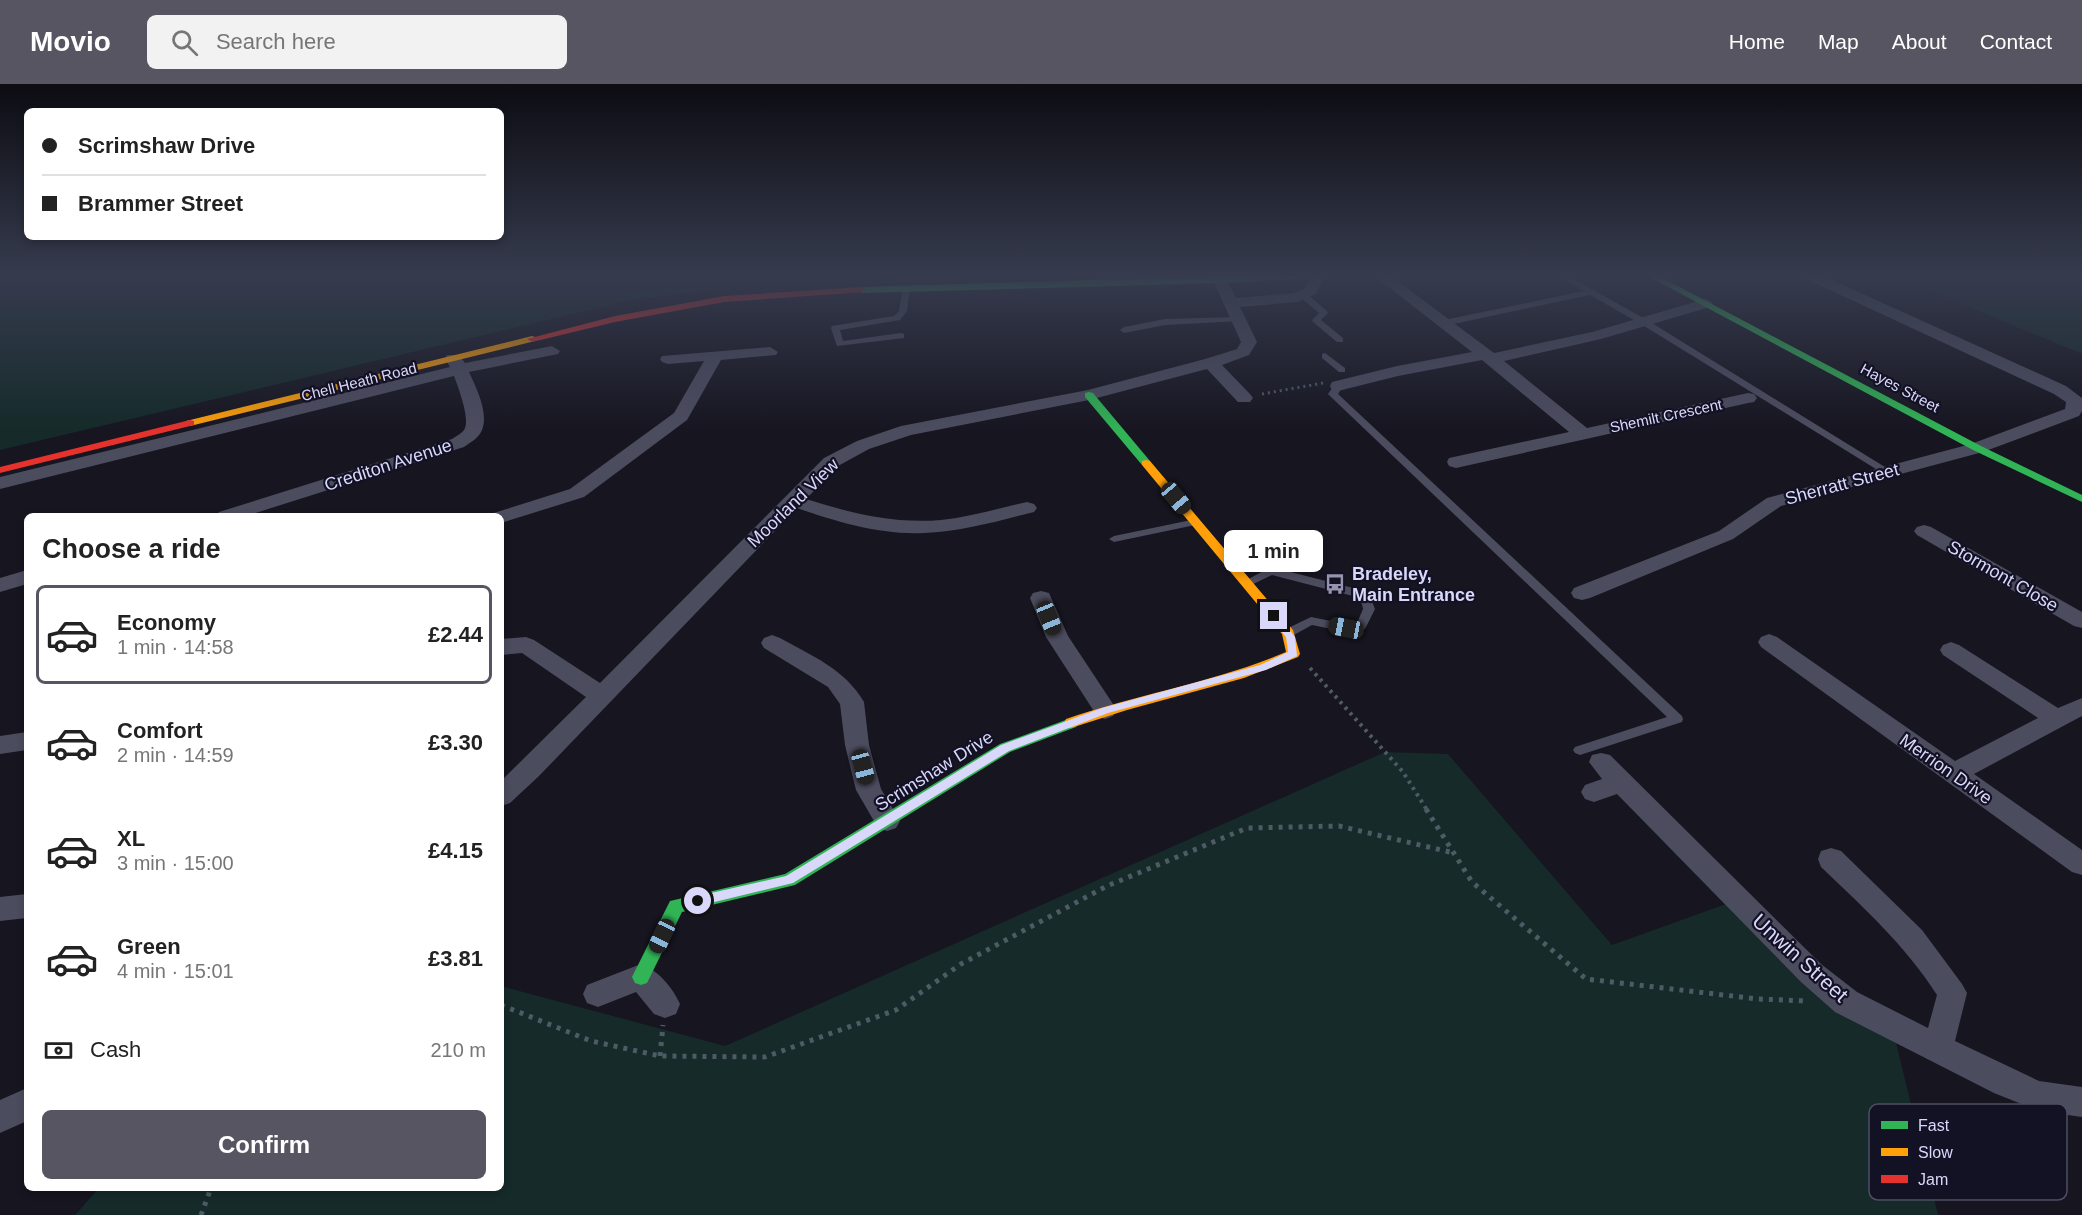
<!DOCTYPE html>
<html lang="en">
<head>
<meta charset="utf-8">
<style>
	:root { --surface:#fff; --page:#f2f2f2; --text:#222; --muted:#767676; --line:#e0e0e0; --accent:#565561 }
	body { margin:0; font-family:Arial,sans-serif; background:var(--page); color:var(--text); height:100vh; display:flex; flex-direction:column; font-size:22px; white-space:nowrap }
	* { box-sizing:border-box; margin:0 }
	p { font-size:20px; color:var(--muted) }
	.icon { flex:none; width:33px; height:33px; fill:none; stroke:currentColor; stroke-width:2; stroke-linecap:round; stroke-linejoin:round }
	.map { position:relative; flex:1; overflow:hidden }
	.details { position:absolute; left:24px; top:429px; width:480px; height:678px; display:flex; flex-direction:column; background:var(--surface); border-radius:9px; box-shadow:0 3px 9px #0003 }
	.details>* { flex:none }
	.guide { position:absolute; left:24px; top:24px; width:480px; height:132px; border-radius:9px; box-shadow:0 3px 9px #0003; display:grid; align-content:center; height:132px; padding:0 18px; background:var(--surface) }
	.end { position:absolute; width:27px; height:27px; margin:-14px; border:8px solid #d9d8fb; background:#111; box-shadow:0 0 0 3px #111 }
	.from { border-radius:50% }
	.bubble { position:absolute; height:42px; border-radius:9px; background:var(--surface); box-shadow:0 3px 9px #0003; font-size:20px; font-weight:600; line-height:42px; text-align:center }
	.car { position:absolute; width:18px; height:36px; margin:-18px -9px; border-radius:8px; box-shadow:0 0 4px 2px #0007; background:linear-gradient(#222 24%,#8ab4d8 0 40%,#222 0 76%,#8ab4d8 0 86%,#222 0) }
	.guide b { display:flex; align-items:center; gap:21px; height:57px; font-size:22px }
	.guide b+b { border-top:2px solid var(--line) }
	.guide i { width:15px; height:15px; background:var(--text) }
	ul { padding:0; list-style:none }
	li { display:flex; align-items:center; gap:18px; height:99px; margin:0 12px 9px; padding:0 6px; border:3px solid transparent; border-radius:9px }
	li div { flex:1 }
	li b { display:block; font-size:22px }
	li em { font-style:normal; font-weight:600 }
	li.selected { border-color:var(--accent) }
	li>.icon { width:54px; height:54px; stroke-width:1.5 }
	h2 { padding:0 18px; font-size:27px; line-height:72px }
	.pay { display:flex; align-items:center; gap:15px; height:66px; padding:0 18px; font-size:22px }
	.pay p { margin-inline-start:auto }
	.primary-button { display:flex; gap:12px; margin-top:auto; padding:12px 18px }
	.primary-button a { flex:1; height:69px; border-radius:9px; background:var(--accent); color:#fff; font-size:24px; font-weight:600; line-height:69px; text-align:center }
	header { display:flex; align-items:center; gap:36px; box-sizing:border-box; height:84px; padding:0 30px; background:var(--accent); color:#fff }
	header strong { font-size:28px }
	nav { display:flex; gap:33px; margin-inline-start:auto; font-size:21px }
	.search { width:420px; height:54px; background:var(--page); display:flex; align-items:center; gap:15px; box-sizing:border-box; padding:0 21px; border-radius:9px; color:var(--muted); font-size:22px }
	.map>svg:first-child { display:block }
</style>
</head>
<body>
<header>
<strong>Movio</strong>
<div class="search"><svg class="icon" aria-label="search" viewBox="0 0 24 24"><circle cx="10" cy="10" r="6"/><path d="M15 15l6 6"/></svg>Search here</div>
<nav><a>Home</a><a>Map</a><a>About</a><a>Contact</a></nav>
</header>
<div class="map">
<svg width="2082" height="1131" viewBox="0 0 2082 1131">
	<rect width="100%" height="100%" fill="#161520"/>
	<!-- green -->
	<g fill="#152a29">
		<path d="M0,190H765L774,198L627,217L0,366Z"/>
		<path d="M1891,190H2082V270Z"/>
		<path d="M1385,668L1448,670L1612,861L1737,816L1892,942L1938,1131H75L99,1104H501V902L725,962Z"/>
	</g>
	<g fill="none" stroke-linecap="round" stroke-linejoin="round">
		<!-- path-far2 -->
		<path stroke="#4e5b65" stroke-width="3" stroke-dasharray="2 4" stroke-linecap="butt" d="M1262,310L1323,299"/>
		<!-- path-far1 -->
		<path stroke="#4e5b65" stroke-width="4" stroke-dasharray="3 4.5" stroke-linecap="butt" d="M1310,584L1403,688L1427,726"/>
		<!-- path -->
		<g stroke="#4e5b65" stroke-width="5" stroke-dasharray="4 6" stroke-linecap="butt">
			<path d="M1426,725L1472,798L1586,895L1758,915L1807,917"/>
			<path d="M501,921L591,957L660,972L765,973L896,926L961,880L1107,802L1247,744L1339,742L1454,769"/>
			<path d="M660,972L663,941"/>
			<path d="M201,1131L211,1104"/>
		</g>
		<!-- lane -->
		<g fill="#4c4c5f" fill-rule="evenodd">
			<path d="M1555,190H1565L1647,236L1893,388L1888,391L1884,390L1641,240L1590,211L1444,242L1440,239L1444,236L1584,207Z"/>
			<path d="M903,202L910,204L907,227L900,236L840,246L843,257L901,249L904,250V254L837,262L831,244L832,242L894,232L899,227Z"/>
			<path d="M1300,209H1306L1327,227L1328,229L1321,236L1343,254V258H1337L1313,238L1312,236L1319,229L1300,213Z"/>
			<path d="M1238,233L1242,235L1241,237L1165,241L1124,249L1120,246L1124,243L1165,235Z"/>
			<path d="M1325,269L1345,284V288H1339L1322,274V270Z"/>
			<path d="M1338,299L1343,302L1338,310L1682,632L1683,635L1682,638L1580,671L1575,669L1573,666L1575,663L1667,633L1330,312L1328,310L1335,300Z"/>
			<path d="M1196,435L1201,438L1200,440L1114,458L1109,455L1114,452Z"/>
			<path d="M1271,483L1361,506L1371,515L1375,525L1365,545L1346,548L1312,541L1292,552H1284L1282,549L1284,546L1311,533L1346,540L1357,539L1363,525L1362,520L1353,512L1272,491L1247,503L1241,499Z"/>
		</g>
		<!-- street -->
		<g fill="#4c4c5f" fill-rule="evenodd">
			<path d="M1311,190L1324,192L1316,210L1297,218L1240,223L1257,258L1249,271L1222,281L1250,310L1253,314L1250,318H1238L1207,285L1089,316L911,351L869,365L838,382L806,415C850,429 894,440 941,436C970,433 999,424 1027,418L1034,420L1037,424L1034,428C998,437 961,448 924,449C881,451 837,438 797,424L539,692L510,719L501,722V697L586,613L522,569L501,571V555L526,553L534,556L600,599L824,374L857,357L901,342L1088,306L1205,275L1237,265L1241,258L1213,196L1215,193H1225L1236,214L1294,209L1305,204Z"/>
			<path d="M1372,190H1388L1494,269L1592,248L1705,215L1710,217L1713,220L1710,223L1601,255L1504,277L1587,344L1748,309L1754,310L1757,314L1754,318L1748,319L1456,384L1449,382L1447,378L1449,374L1569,348L1482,276L1398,292L1338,307L1332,306L1330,302L1332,298L1397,282L1472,268Z"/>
			<path d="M1800,190H1819L2066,302L2082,314V327L2079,332L1983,368L1781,422L1733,455L1590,514L1582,516L1574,514L1571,509L1574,504L1719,447L1767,414L1971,360L2065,325L2066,318L2054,310L1802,193Z"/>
			<path d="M552,262L560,267L558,270L469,288C476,303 489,329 482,346C479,354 471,358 464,363L246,432H216L219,428L452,355C455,353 461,350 464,346C471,336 458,303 454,292L0,405V393L450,283L445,274L447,271H459L465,279Z"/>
			<path d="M770,263L778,268L776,271L721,276L687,336L584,413L501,439V432H492L494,429L570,405L674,329L704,277L668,280L662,278L660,275L662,272Z"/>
			<path d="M1924,441L1931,443L2082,528V544L2074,542L1917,451L1914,447L1917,443Z"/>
			<path d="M27,486V500L0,508V494Z"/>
			<path d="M1041,507L1049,509L1068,552L1113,620L1117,626L1113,632L1105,635L1097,632L1046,553L1030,514L1033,509Z"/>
			<path d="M1769,550L1777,553L1955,677L2038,634L1943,571L1940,566L1943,561L1951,558L1959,561L2058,624L2082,614V632L1974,690L2082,766V791L2072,788L1761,563L1758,558L1761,553Z"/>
			<path d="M772,551L780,554C812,572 845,585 864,618L869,661L881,705L900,737L896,744L887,747L878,744L856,706L845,661L840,620L828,603L764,564L761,559L764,554Z"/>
			<path d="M27,648V666L0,670V652Z"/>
			<path d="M1601,669L1610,671L1821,880L1857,908L1928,944L1937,911C1906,862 1863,823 1821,783L1818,775L1821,767L1831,764L1841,767L1922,846L1962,900L1967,909L1955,957L2039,997L2082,1003V1033L2039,1027L1994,1009L1835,928L1801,898L1617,710L1594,718L1585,715L1581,708L1585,701L1602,695L1589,678L1592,671Z"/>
			<path d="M27,810V834L0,837V813Z"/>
			<path d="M641,880C658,886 673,904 680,920L676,930L665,934L654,930L636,908L598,923L587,919L583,910L587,901Z"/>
			<path d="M27,1004V1037L0,1049V1016Z"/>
		</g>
		<!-- fast -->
		<g fill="#30b455" fill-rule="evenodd">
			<path d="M1281,190H1334L1330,193L1220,199L862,209L858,206L862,203Z"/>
			<path d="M1644,190H1655L1981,362L2082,411V418L1973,366Z"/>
			<path d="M1089,308L1093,309L1150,377V381H1142L1085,313V309Z"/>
			<path d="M1071,634L1076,635L1078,639L1076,643L1010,668L795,801L682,828L647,899L641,901L635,899L632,893L670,817L785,790L1000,660Z"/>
		</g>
		<!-- slow -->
		<g fill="#ff9f0a" fill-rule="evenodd">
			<path d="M532,252L535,253V257L190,342L185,339L186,337Z"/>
			<path d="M1146,376L1150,377L1293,546L1300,570L1298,573L1244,594L1127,626L1071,644L1066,643L1064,639L1066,635C1138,610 1215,598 1286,568L1282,550L1142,381V377Z"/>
		</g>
		<!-- jam -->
		<g fill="#e5322d" fill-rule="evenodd">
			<path d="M862,203L866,206L865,208L724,218L615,238L532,258L527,255L615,232L724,212Z"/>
			<path d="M190,336L194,337V341L0,389V383Z"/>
		</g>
	</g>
	<!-- sky -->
	<linearGradient id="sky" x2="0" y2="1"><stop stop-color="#0c0c12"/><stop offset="0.55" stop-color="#363b4e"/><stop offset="1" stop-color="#363b4e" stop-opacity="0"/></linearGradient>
	<rect width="2082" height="348" fill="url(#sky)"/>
	<!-- route -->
	<path fill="#d9d8fb" d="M1274,529L1277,530L1295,553L1297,572L1266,586L1108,629L1009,667L793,799L698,822L694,820V813L698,812L786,792L1001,661L1102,624L1260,581L1288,568L1286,553L1269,532Z"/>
	<!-- icons -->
	<defs>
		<g id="bus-bare" transform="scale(1.62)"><path d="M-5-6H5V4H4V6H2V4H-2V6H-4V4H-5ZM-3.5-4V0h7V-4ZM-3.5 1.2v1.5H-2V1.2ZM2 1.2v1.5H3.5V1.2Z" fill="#9594ae" stroke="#131124" stroke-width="2.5" paint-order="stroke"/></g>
	</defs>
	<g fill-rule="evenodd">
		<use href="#bus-bare" x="1335" y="500"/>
	</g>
	<g text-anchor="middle" stroke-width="4.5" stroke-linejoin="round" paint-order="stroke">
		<!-- far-street labels -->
		<g font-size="15" fill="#d9d8fb" stroke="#131124">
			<text transform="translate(359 298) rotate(-14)" y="5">Chell Heath Road</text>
			<text transform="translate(1900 304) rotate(28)" y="5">Hayes Street</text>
			<text transform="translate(1666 332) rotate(-12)" y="5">Shemilt Crescent</text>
		</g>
		<!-- street labels -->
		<g font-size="18" fill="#d9d8fb" stroke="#131124">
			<text transform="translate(388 381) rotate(-18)" y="6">Crediton Avenue</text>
			<text transform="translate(1842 400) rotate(-15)" y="6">Sherratt Street</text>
			<text transform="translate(793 419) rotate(-44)" y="6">Moorland View</text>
			<text transform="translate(2003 492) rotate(30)" y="6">Stormont Close</text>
			<text transform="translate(1946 685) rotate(35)" y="6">Merrion Drive</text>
			<text transform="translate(934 687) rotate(-32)" y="6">Scrimshaw Drive</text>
		</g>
		<!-- poi labels -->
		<g font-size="18" font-weight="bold" fill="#d9d8fb" stroke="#131124" text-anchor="start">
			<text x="1352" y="496">Bradeley,<tspan x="1352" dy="21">Main Entrance</tspan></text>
		</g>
		<!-- near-street labels -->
		<g font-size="21" fill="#d9d8fb" stroke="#131124">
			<text transform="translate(1800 874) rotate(42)" y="7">Unwin Street</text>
		</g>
	</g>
	<!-- legend -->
	<rect x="1869" y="1020" width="198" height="96" rx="9" fill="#131124" stroke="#4e4d64" stroke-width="1.5"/>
	<rect x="1881" y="1037" width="27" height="8" fill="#30b455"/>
	<rect x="1881" y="1064" width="27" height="8" fill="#ff9f0a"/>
	<rect x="1881" y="1091" width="27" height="8" fill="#e5322d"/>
	<g font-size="16" fill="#d9d8fb">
		<text x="1918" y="1047">Fast</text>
		<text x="1918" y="1074">Slow</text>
		<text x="1918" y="1101">Jam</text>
	</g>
</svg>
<i class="end from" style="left:698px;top:817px"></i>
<i class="end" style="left:1274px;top:532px"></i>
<div class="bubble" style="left:1224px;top:446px;width:99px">1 min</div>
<i class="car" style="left:1176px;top:414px;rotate:140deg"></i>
<i class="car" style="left:1049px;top:534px;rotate:158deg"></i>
<i class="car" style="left:1346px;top:544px;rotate:281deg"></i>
<i class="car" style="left:863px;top:683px;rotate:165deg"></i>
<i class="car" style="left:662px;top:852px;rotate:205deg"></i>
<div class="guide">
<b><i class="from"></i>Scrimshaw Drive</b>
<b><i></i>Brammer Street</b>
</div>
<section class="details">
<h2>Choose a ride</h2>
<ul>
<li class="selected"><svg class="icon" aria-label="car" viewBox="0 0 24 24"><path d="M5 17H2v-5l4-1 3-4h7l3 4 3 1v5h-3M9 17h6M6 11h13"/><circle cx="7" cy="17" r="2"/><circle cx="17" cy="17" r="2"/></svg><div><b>Economy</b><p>1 min · 14:58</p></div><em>£2.44</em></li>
<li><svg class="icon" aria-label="car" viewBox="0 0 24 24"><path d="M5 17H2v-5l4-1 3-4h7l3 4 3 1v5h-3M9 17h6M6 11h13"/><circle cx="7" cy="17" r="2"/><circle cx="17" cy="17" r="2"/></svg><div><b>Comfort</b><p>2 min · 14:59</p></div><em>£3.30</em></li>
<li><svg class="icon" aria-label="car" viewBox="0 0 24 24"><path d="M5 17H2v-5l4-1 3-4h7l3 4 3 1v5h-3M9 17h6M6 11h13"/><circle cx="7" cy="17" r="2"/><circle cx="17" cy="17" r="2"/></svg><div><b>XL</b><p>3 min · 15:00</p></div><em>£4.15</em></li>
<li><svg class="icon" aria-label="car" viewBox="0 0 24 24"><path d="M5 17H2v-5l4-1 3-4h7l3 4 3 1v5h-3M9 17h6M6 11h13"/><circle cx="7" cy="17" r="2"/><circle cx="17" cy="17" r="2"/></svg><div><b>Green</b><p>4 min · 15:01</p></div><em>£3.81</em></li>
</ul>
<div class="pay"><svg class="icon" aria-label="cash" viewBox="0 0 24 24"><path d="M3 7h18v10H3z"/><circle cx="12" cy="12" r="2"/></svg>Cash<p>210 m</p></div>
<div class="primary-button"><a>Confirm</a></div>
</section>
</div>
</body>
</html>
